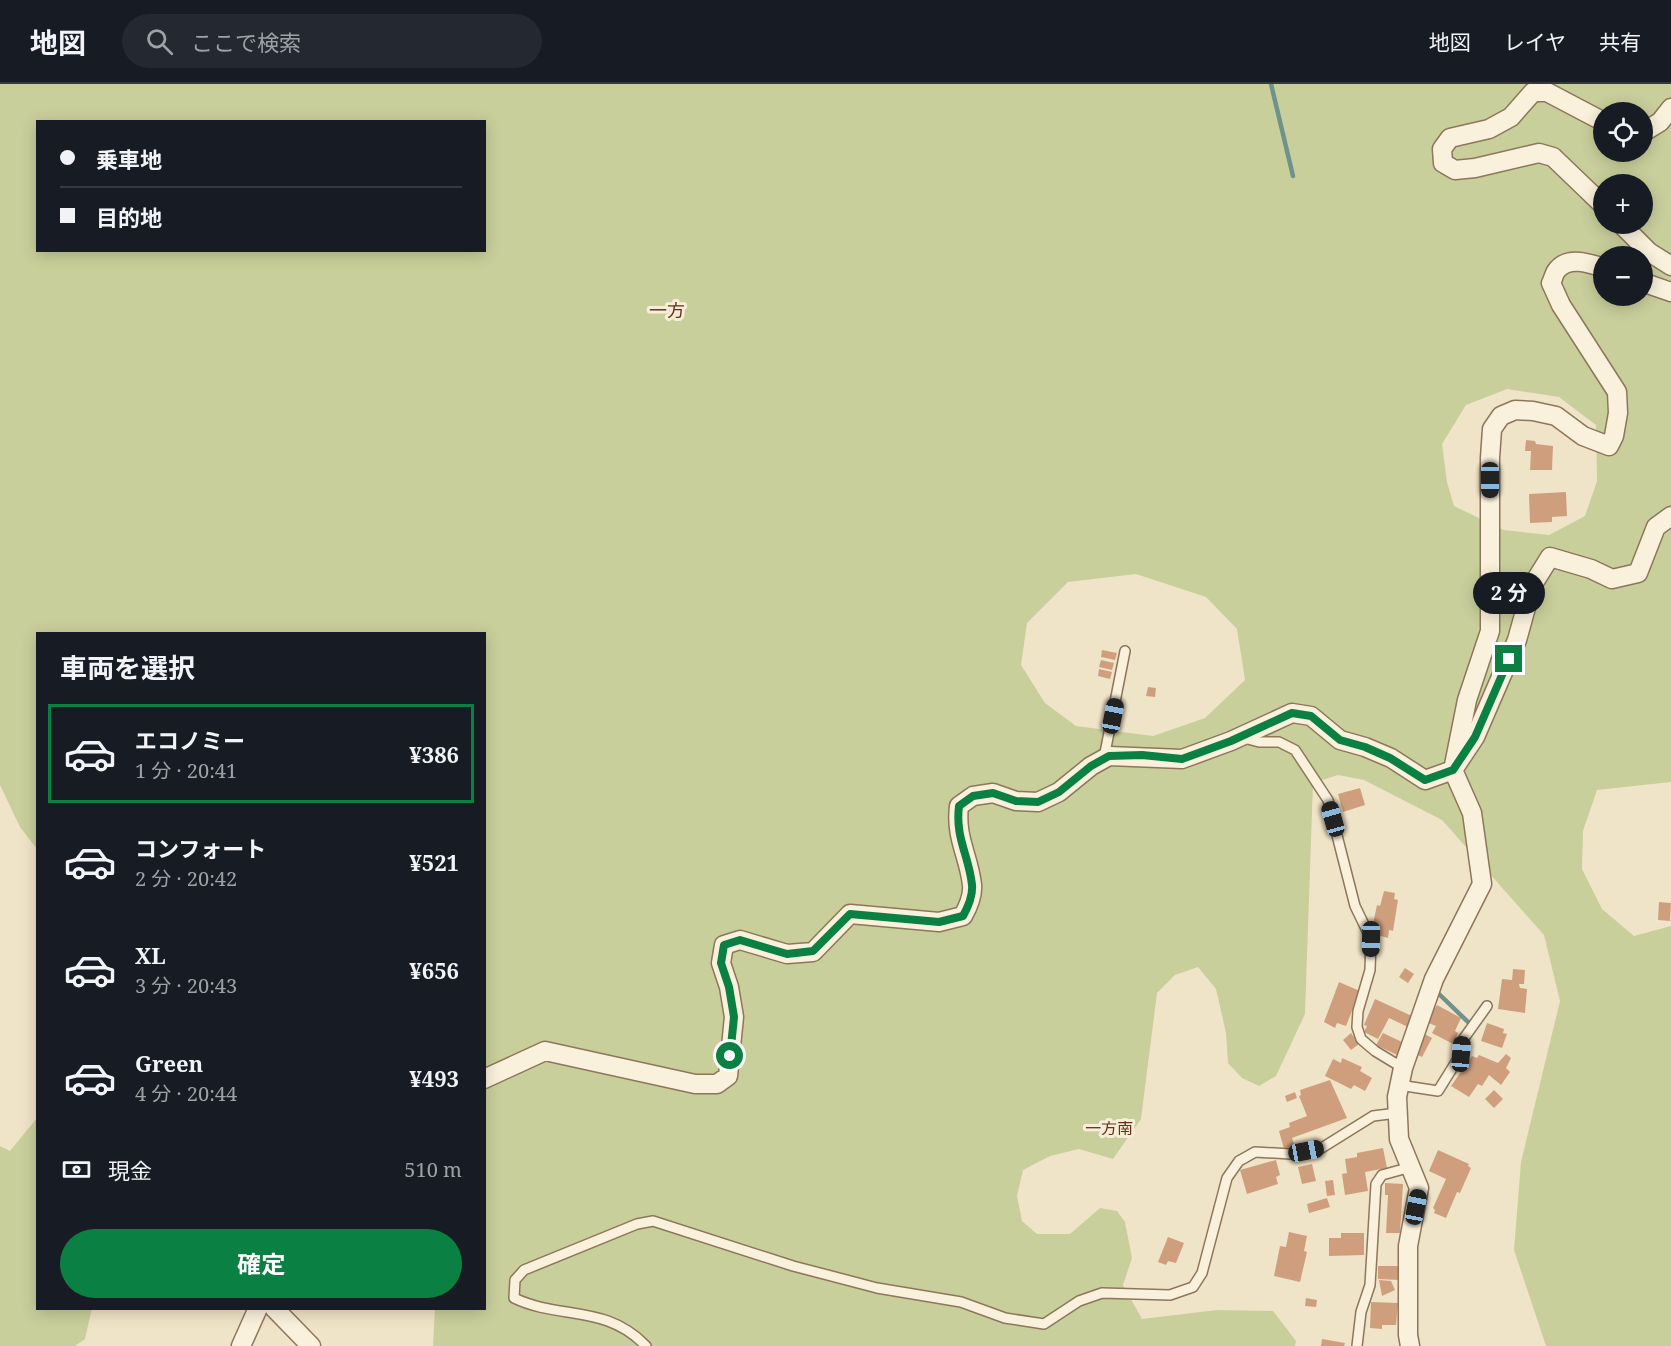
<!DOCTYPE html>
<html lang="ja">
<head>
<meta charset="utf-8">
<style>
	:root { --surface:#171b24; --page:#242831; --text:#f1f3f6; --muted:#9ea1a6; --line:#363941; --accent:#0b8043 }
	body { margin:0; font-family:"Noto Serif","Noto Sans JP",serif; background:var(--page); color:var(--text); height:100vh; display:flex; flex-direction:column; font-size:22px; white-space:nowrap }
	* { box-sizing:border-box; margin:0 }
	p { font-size:20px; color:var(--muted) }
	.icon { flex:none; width:33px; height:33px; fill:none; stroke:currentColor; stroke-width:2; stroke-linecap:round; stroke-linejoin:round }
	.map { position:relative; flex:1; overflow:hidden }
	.panel { position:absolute; left:36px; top:548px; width:450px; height:678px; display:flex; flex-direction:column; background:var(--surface); border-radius:0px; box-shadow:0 3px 15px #0003 }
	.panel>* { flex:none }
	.banner { position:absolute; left:36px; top:36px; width:450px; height:132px; border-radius:0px; box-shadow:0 3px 15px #0003; display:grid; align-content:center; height:132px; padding:0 24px; background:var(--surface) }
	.buttons { position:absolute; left:1593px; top:18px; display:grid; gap:12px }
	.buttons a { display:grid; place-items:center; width:60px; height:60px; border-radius:50%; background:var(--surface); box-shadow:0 3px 15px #0003; font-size:30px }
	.end { position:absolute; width:27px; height:27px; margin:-14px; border:8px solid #0b8043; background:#fff; box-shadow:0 0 0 3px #fff }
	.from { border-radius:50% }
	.bubble { position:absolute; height:42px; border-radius:21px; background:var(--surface); box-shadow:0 3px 15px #0003; font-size:20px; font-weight:700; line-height:42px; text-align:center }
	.car { position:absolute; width:18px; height:36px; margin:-18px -9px; border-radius:8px; box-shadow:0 0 4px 2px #0007; background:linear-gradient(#222 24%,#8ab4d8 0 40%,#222 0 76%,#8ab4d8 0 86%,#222 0) }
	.banner b { display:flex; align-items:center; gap:21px; height:57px; font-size:22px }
	.banner b+b { border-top:2px solid var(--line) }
	.banner i { width:15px; height:15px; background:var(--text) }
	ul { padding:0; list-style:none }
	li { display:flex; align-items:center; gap:18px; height:99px; margin:0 12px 9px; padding:0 12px; border:3px solid transparent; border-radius:0px }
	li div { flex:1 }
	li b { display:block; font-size:22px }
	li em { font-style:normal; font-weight:700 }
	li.on { border-color:var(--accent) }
	li>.icon { width:54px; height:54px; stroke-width:1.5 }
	h2 { padding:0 24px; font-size:27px; line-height:72px }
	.pay { display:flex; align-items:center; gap:15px; height:66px; padding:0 24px; font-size:22px }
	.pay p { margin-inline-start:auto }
	.button { display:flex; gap:12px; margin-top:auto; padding:12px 24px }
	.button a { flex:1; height:69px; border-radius:36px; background:var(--accent); color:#fff; font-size:24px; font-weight:700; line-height:69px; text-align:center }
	header { display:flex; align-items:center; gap:36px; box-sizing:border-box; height:84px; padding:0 30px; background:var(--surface); border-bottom:2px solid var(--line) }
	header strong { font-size:28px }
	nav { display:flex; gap:33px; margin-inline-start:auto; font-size:21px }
	.search { width:420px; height:54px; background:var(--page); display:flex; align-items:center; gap:15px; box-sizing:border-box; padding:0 21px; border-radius:33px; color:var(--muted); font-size:22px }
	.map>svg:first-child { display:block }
</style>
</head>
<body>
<header>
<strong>地図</strong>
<div class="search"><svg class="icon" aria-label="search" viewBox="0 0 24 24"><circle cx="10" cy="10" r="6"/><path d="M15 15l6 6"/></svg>ここで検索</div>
<nav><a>地図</a><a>レイヤ</a><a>共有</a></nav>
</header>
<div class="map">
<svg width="1671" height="1262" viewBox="0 0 1671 1262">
	<rect width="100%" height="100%" fill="#f0e4c8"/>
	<!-- green -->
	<g fill="#c9cf9b" fill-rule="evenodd">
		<path d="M0,0H1671V698L1597,706L1583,747L1582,785L1602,825L1634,852L1671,842V1262H1546L1514,1166L1521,1078L1560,917L1544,851L1442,736L1364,696L1338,691L1313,699L1305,930L1276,992L1259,1002L1242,994L1228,979L1226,949L1216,905L1198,883L1175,891L1157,909L1141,1035L1113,1075L1079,1065L1050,1072L1023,1086L1017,1112L1022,1137L1037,1150H1070L1100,1124L1117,1127L1125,1138L1132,1174L1123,1201L1142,1235L1217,1226L1273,1227L1296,1257L1295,1262H433L435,1224H484V549H38L37,765L20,743L0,701ZM1604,28H1642V68H1604ZM38,38H484V166H38ZM1604,100H1642V140H1604ZM1604,172H1642V212H1604ZM1507,305L1559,313L1596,341L1597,397L1585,432L1549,451L1504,446L1454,422L1447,398L1442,360L1466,321ZM1136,490L1206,513L1237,545L1245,596L1205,634L1153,652L1076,642L1045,619L1021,581L1027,539L1068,498Z"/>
		<path d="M37,1034L38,1224H92L85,1255L75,1262H0V1062L10,1067Z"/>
	</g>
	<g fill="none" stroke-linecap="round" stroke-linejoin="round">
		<!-- stream -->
		<g stroke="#6f938a" stroke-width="4.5">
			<path d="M1271,0L1293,92"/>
			<path d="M1438,909L1469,939"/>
		</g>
	</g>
	<!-- building -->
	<g fill="#cf9f7d">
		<path d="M1526,356L1535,357L1536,360L1553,362L1552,386H1530L1531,367H1525Z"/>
		<path d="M1566,408L1567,432L1552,433V438L1530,439L1529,410Z"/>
		<path d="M1102,566L1117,569L1115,576L1101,573Z"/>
		<path d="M1101,576L1114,579L1112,586L1099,583Z"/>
		<path d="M1099,585L1112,588L1110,595L1098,592Z"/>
		<path d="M1148,603L1156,604L1155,613L1146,612Z"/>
		<path d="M1360,704L1365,721L1343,728L1338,710Z"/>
		<path d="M1384,807L1395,809L1394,815L1398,816L1393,847L1389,846L1388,854L1377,851V847L1372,845L1377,821L1380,822Z"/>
		<path d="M1659,818L1671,819L1670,837L1658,836Z"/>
		<path d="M1405,884L1414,890L1408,899L1399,893Z"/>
		<path d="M1513,885L1525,886L1524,900H1519L1520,904L1527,905L1525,929L1498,925L1502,895L1512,896Z"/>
		<path d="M1339,898L1360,907L1346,942L1337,939L1335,944L1324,938Z"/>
		<path d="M1375,915L1412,932L1408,943L1389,934L1378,955L1364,948L1367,942L1364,941Z"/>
		<path d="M1437,921L1461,934L1455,947L1458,949L1453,960L1432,949L1436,942L1426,938Z"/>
		<path d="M1487,939L1504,945L1503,949L1507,950L1502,964L1481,957Z"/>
		<path d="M1421,948L1432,954L1422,973L1413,969Z"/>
		<path d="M1351,949L1359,960L1351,966L1343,956Z"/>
		<path d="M1383,949L1402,958L1397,971L1376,961Z"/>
		<path d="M1506,970L1511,974L1506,984L1510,988L1501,1001L1489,991L1482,1002L1478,1000L1469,1013L1451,1002L1472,972L1477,974L1479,971L1498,979Z"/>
		<path d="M1342,974L1362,983L1360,987L1372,994L1365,1007L1354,1001L1351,1005L1325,992L1333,975L1341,979Z"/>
		<path d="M1330,996L1347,1034L1292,1054L1294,1061L1284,1065L1279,1047L1290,1043L1289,1039L1307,1032L1299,1012L1301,1011L1300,1006Z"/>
		<path d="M1494,1006L1503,1015L1494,1024L1485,1015Z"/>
		<path d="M1295,1008L1297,1014L1287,1018L1285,1012Z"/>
		<path d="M1383,1064L1387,1084L1365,1088L1368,1107L1345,1111L1342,1090L1347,1089L1345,1075L1357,1073V1069Z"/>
		<path d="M1438,1066L1469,1080L1468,1082L1471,1084L1460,1109L1457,1108L1446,1134L1434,1129L1435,1126L1433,1124L1446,1095L1429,1087Z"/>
		<path d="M1276,1076L1280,1091L1276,1093L1278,1100L1247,1110L1240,1086Z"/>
		<path d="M1312,1080L1316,1097L1302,1100L1298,1083Z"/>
		<path d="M1333,1096L1335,1111L1327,1112L1325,1097Z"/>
		<path d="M1385,1099L1403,1100L1400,1149H1386L1388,1111H1385Z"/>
		<path d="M1327,1114L1330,1123L1309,1129L1307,1120Z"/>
		<path d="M1289,1148L1307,1152L1304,1167L1307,1168L1300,1198L1274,1192L1280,1162L1286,1163Z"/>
		<path d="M1341,1149H1364V1171L1329,1172V1154H1341Z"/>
		<path d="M1168,1153L1184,1159L1176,1179L1168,1177L1166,1181L1158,1178Z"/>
		<path d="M1378,1182H1398L1399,1196L1378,1195Z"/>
		<path d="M1379,1196L1391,1197L1395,1206L1382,1212Z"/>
		<path d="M1306,1214L1317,1216L1316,1223L1305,1222Z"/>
		<path d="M1371,1218L1398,1219L1396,1241H1382V1245L1370,1244Z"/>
		<path d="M1322,1255L1345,1259L1344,1262H1321Z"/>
	</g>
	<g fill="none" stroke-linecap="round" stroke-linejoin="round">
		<!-- service casing -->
		<g stroke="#8d765c" stroke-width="12">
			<g id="service">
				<path d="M1244,654L1259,658H1279L1295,666L1328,716L1355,822L1371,855L1370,886L1358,927L1357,943L1361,955L1375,967L1403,984"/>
				<path d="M1104,674L1125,567"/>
				<path d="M1399,1001L1438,1007L1461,970L1462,957L1487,922"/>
				<path d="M646,1262C606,1220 560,1236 514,1214L515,1196L524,1186L637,1140L653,1137L793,1182L877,1204L961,1218L1005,1234L1044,1240L1079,1217L1102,1209L1170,1211L1193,1203L1202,1189L1227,1094L1239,1077L1255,1068L1291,1070L1320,1065L1373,1032L1397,1029"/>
				<path d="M1357,1262L1361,1228L1370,1201L1376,1100L1382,1091L1411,1083"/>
			</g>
		</g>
		<!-- minor casing -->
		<g stroke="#8d765c" stroke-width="21">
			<g id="minor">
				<path d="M1604,38L1547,8H1533L1511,33L1489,45L1450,54L1442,65L1443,79L1455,86L1475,84L1539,69L1553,73L1604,122"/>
				<path d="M1642,49L1660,38L1671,24"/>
				<path d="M1621,140L1649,168L1671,182"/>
				<path d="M1642,198L1671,208"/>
				<path d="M484,995L545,967L695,1000H717L728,992L734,933L729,903L721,879L724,861L740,856L787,870L813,868L850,830L939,838L963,832C968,823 973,811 972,801C969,772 955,754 959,722L973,712L993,709L1016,717L1038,718L1059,708L1091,682L1109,672L1182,675L1231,657L1292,629L1311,632L1340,656L1365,663L1391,674L1425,696L1453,686L1475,653L1517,556L1532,502L1550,473L1591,485L1612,495L1638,489L1656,443L1671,432"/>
				<path d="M274,1224L311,1262"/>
				<path d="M241,1262L258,1224"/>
				<path d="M1410,1262L1408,1251V1162L1419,1104L1399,1055L1397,1013L1403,984L1434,895L1482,800L1472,729L1453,686L1467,616L1490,547V374L1492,345L1501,332L1515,326L1533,327L1556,332L1583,352L1609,362L1614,352L1618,329L1617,308L1561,221L1551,199C1553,196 1554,189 1557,186C1568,172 1589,179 1604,184"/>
			</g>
		</g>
		<!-- service -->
		<use href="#service" stroke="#faf1dc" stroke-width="9"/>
		<!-- minor -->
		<use href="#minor" stroke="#faf1dc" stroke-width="18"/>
	</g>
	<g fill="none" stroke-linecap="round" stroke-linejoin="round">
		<!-- route -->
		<path stroke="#0b8043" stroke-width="8" d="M730,972L734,933L729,903L721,879L724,861L740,856L787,870L813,867L850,830L939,838L963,832C968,823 973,811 972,801C969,772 955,754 959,722L973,712L993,709L1016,717L1038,718L1059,708L1091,682L1109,672L1142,671L1182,675L1231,657L1292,629L1311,632L1340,656L1365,663L1390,674L1425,696L1453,686L1475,653L1509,575"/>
	</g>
	<g text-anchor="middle" stroke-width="6" stroke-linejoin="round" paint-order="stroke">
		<!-- neighbourhood labels -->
		<g font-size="16" fill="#6b2e1e" stroke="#f7eed8">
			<text x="1109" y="1050">一方南</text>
		</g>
		<!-- quarter labels -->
		<g font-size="18" fill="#6b2e1e" stroke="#f7eed8">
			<text x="667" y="233">一方</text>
		</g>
	</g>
</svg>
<div class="buttons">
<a><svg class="icon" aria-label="locate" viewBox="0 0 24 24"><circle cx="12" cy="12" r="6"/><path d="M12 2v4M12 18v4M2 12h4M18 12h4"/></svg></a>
<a>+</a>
<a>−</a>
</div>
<i class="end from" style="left:730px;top:972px"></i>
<i class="end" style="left:1509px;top:575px"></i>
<div class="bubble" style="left:1473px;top:488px;width:72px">2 分</div>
<i class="car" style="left:1490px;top:396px;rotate:180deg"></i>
<i class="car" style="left:1113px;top:632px;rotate:11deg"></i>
<i class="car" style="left:1333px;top:735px;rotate:344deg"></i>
<i class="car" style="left:1371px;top:855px;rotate:181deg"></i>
<i class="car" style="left:1461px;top:970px;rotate:5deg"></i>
<i class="car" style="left:1306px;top:1067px;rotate:79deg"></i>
<i class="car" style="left:1416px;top:1123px;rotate:11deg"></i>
<div class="banner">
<b><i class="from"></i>乗車地</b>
<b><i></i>目的地</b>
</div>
<section class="panel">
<h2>車両を選択</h2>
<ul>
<li class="on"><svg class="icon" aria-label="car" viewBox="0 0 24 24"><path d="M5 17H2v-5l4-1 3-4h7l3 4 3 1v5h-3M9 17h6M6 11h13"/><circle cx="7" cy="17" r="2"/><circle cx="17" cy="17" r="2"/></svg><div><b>エコノミー</b><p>1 分 · 20:41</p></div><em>¥386</em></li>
<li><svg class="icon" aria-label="car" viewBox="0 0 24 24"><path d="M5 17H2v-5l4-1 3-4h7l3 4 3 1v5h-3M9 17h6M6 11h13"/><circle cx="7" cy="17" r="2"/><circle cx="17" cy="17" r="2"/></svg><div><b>コンフォート</b><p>2 分 · 20:42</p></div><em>¥521</em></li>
<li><svg class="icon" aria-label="car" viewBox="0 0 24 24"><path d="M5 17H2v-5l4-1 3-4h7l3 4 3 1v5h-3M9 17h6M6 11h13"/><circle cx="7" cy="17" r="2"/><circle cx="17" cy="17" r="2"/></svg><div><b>XL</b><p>3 分 · 20:43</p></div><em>¥656</em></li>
<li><svg class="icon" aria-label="car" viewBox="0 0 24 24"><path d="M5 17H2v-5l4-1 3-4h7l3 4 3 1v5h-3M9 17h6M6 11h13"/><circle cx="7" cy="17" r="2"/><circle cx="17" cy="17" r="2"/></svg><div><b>Green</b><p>4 分 · 20:44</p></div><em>¥493</em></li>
</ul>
<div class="pay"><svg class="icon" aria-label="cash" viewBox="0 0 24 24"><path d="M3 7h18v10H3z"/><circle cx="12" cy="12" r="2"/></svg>現金<p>510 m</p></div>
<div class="button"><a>確定</a></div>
</section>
</div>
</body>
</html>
